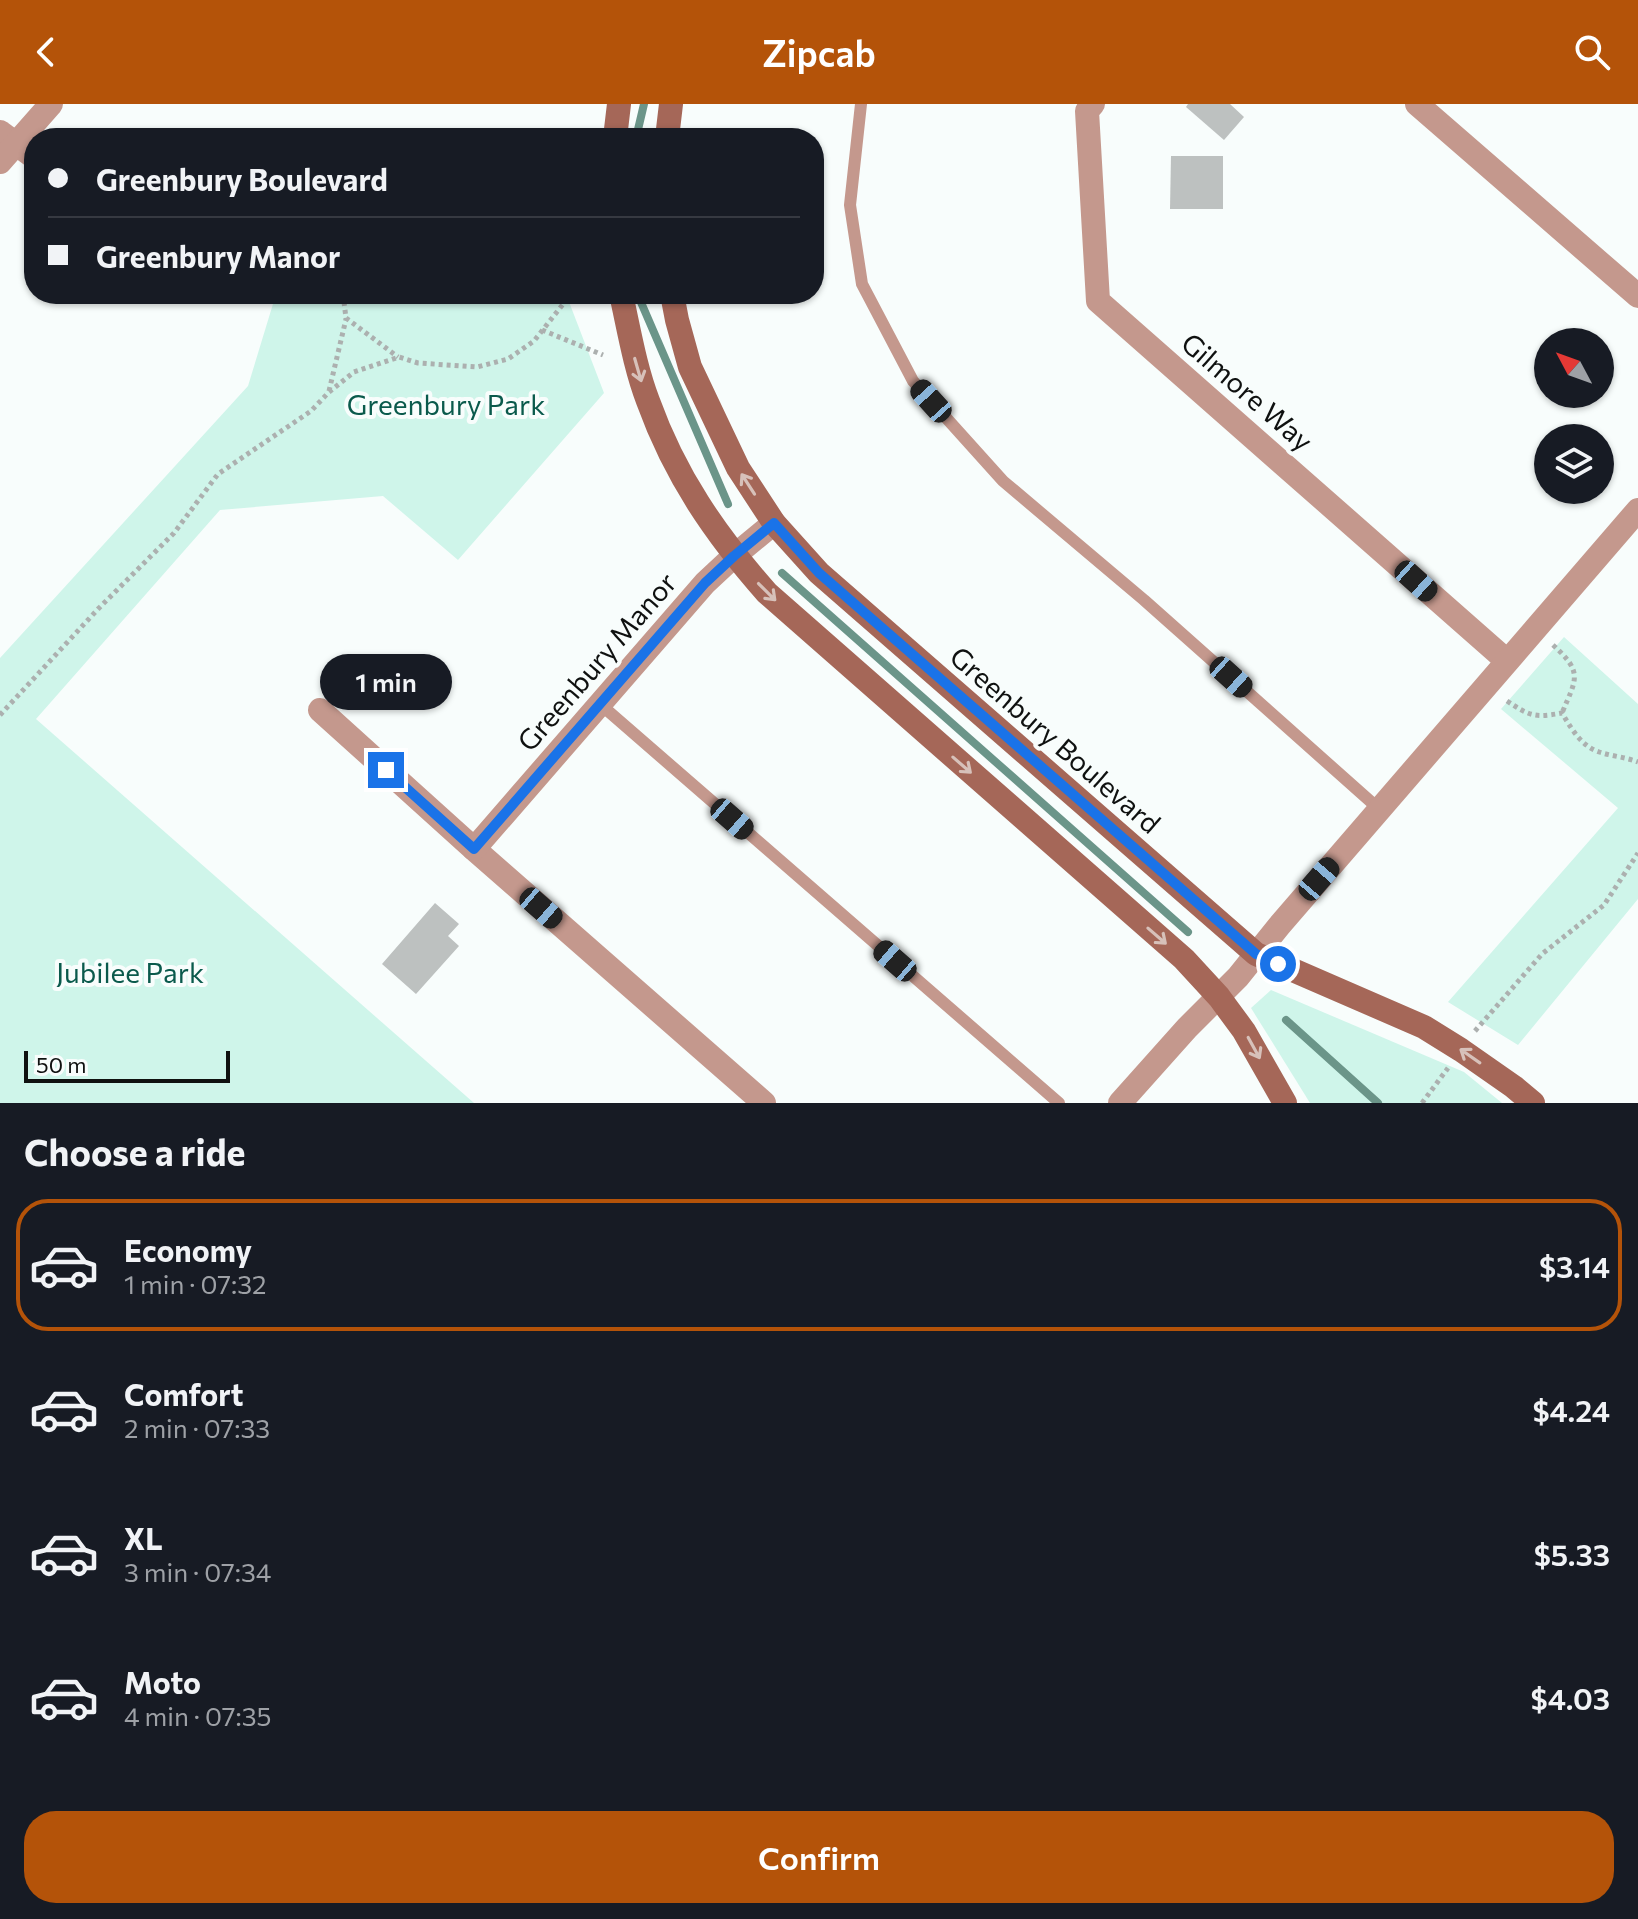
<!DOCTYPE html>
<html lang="en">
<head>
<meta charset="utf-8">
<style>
	:root { --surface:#171b24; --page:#242831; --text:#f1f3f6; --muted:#9ea1a6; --line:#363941; --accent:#b45309 }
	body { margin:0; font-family:Commissioner,sans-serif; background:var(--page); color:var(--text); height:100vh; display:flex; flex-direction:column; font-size:30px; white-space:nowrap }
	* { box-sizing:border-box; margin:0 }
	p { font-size:26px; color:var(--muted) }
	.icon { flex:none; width:44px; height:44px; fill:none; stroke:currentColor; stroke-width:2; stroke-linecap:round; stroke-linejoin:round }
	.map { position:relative; height:999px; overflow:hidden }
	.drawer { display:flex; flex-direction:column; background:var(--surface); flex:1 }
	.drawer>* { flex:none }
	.banner { position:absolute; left:24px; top:24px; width:800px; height:176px; border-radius:32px; box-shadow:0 2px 6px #0004; display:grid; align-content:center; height:176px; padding:0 24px; background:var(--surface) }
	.needle { width:52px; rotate:311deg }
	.controls { position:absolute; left:1534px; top:224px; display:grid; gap:16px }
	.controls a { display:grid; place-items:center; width:80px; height:80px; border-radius:50%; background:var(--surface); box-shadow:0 2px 6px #0004; font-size:40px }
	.scale { position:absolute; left:24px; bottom:20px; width:206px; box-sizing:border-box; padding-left:8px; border:4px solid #0f1110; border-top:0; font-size:22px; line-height:28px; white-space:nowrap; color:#0f1110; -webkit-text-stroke:6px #f8fdfc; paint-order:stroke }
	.end { position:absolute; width:36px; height:36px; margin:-18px; border:10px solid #1a73e8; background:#fff; box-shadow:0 0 0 4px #fff }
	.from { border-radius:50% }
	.bubble { position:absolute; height:56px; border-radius:28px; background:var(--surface); box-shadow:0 2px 6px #0004; font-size:26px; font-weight:600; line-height:56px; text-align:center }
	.car { position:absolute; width:24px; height:48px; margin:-24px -12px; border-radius:10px; box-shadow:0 0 6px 2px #0007; background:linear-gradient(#222 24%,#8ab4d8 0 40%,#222 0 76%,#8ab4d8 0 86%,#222 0) }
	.banner b { display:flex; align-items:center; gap:28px; height:76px; font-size:30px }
	.banner b+b { border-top:2px solid var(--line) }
	.banner i { width:20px; height:20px; background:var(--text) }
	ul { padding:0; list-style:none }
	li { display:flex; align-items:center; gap:24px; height:132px; margin:0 16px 12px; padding:0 8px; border:4px solid transparent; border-radius:32px }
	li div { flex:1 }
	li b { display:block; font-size:30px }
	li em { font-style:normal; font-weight:600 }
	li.current { border-color:var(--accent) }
	li>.icon { width:72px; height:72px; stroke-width:1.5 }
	h2 { padding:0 24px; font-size:36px; line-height:96px }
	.action { display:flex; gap:16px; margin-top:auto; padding:16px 24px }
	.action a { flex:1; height:92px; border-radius:32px; background:var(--accent); color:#fff; font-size:32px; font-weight:600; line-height:92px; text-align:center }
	header { display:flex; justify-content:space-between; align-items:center; height:104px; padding:0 24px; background:var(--accent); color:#fff; font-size:36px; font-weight:600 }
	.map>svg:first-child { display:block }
</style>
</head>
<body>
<header><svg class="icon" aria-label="back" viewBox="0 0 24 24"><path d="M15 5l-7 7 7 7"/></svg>Zipcab<svg class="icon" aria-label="search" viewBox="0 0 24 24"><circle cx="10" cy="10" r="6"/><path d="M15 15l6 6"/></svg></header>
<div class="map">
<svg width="1638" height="999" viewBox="0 0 1638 999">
	<rect width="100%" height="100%" fill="#f8fdfc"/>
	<!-- green -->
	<g fill="#cff5ea">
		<path d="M276,190H566L604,289L458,456L383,392L220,406L36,615L474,999H0V554L248,282Z"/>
		<path d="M1564,533L1638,600V795L1518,941L1448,898L1618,704L1501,605Z"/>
		<path d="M1271,886L1464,968L1502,999H1310L1251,904Z"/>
	</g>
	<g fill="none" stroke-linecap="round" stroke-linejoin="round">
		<!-- stream -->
		<g stroke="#6b9589" stroke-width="8">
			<path d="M636,34L644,0"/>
			<path d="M640,190V196L728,400"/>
			<path d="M782,469L1188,828"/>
			<path d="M1286,916L1378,999"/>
		</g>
	</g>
	<!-- building -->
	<g fill="#bdc1c0">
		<path d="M1188,0H1230L1244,13L1224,36L1186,3Z"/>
		<path d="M1171,52H1223V105H1170Z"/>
		<path d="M435,799L459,820L448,832L459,842L416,890L382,860Z"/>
	</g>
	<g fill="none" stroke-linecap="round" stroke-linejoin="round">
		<!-- path -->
		<g stroke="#acb0af" stroke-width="5" stroke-dasharray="4 4" stroke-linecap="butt">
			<path d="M343,190L346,214L398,253"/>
			<path d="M542,226L603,251"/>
			<path d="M329,287L346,215"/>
			<path d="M1553,541C1584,569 1576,575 1562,609"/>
			<path d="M1507,597C1530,612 1534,614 1562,609C1571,624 1581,642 1599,648C1611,652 1625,653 1638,658"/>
			<path d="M0,611L99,504L174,429L218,370L311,307L329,288L354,268L399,253L418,259L477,263L508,255L534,237L571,190"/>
			<path d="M1475,927L1542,850L1604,801L1638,749"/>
			<path d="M1422,999L1448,964"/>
		</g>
		<!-- lane -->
		<g stroke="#c4988d" stroke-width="12">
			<path d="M861,0L850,101L862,180L913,277L1003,377L1144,496L1379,705"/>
			<path d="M600,600L1059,999"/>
		</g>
		<!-- street -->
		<g stroke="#c4988d" stroke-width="24">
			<path d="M1093,0L1087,7L1098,197L1507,557"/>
			<path d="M1417,0L1638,192"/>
			<path d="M0,28L34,53"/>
			<path d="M0,58L51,0"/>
			<path d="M320,606L474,745L764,999"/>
			<path d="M474,745L705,479L734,452L774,419"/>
			<path d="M1120,999L1187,924L1238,873L1279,822L1638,406"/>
		</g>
		<!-- secondary -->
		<g stroke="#a56758" stroke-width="24">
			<path d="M615,34L619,0"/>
			<path d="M667,34L671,0"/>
			<path d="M621,190C629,226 635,263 648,297C675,372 715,430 767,489L1184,855L1219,893L1244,927L1285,999"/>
			<path d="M672,190L677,216L690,263L738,364L774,419L819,469L1256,850L1424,923L1461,946L1514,983L1533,999"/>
		</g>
	</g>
	<!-- one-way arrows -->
	<defs><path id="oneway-shaft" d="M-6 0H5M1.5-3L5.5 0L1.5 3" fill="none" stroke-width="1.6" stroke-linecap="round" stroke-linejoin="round" transform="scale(2)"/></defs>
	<g stroke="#d7c1ba">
		<use href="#oneway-shaft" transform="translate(638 266) rotate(74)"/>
		<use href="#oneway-shaft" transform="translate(748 380) rotate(-123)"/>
		<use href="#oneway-shaft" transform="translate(767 488) rotate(45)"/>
		<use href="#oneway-shaft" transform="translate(962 661) rotate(41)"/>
		<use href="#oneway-shaft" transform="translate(1157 832) rotate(41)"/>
		<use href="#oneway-shaft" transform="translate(1254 944) rotate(61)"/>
		<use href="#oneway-shaft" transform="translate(1470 952) rotate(-145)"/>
	</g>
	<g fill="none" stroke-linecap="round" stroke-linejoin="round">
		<!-- route -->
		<path stroke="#1a73e8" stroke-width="10" d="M386,666L474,745L705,479L734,452L774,419L819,469L1217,816L1256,850L1278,860"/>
	</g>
	<g text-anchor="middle" stroke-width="8" stroke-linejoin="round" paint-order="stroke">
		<!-- street labels -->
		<g font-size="28" fill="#0f1110" stroke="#f8fdfc">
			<text transform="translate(1247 288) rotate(41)" y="10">Gilmore Way</text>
			<text transform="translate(597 558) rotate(-49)" y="10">Greenbury Manor</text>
			<text transform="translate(1055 636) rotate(41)" y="10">Greenbury Boulevard</text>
		</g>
		<!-- park labels -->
		<g font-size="28" fill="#0a5a4c" stroke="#f8fdfc">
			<text x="446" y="311">Greenbury Park</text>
			<text x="130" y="879">Jubilee Park</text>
		</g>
	</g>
</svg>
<div class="controls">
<a><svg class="needle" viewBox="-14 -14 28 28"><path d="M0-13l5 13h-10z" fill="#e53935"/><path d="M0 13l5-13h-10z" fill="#9ea1a6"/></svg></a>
<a><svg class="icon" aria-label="layers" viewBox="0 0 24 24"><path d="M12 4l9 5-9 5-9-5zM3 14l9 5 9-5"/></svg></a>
</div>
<div class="scale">50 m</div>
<i class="end from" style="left:1278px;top:860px"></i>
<i class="end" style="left:386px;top:666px"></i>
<div class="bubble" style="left:320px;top:550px;width:132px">1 min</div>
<i class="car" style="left:931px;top:297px;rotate:318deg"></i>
<i class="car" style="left:1416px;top:477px;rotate:132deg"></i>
<i class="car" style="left:1231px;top:573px;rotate:132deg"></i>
<i class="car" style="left:732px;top:715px;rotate:131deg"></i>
<i class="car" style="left:1319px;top:775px;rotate:41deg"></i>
<i class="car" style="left:541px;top:804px;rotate:131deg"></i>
<i class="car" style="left:895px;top:857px;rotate:311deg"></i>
<div class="banner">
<b><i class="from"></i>Greenbury Boulevard</b>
<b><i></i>Greenbury Manor</b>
</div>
</div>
<section class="drawer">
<h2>Choose a ride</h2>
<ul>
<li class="current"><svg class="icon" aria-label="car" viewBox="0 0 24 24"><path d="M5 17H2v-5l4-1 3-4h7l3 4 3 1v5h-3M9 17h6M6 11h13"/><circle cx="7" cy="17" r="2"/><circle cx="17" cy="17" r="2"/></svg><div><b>Economy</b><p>1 min · 07:32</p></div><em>$3.14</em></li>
<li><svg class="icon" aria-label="car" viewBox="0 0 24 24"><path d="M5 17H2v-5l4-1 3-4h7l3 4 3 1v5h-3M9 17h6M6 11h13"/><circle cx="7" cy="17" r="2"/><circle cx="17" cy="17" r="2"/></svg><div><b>Comfort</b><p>2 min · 07:33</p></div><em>$4.24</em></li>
<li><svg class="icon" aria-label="car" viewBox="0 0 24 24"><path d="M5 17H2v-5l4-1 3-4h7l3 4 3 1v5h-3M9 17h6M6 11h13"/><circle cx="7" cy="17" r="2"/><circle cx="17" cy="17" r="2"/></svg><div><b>XL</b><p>3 min · 07:34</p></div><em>$5.33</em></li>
<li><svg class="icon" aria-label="car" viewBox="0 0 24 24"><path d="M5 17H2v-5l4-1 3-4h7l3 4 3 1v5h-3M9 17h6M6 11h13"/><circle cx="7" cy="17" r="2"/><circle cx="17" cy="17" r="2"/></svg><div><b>Moto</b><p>4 min · 07:35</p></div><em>$4.03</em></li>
</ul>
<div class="action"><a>Confirm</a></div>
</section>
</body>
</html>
